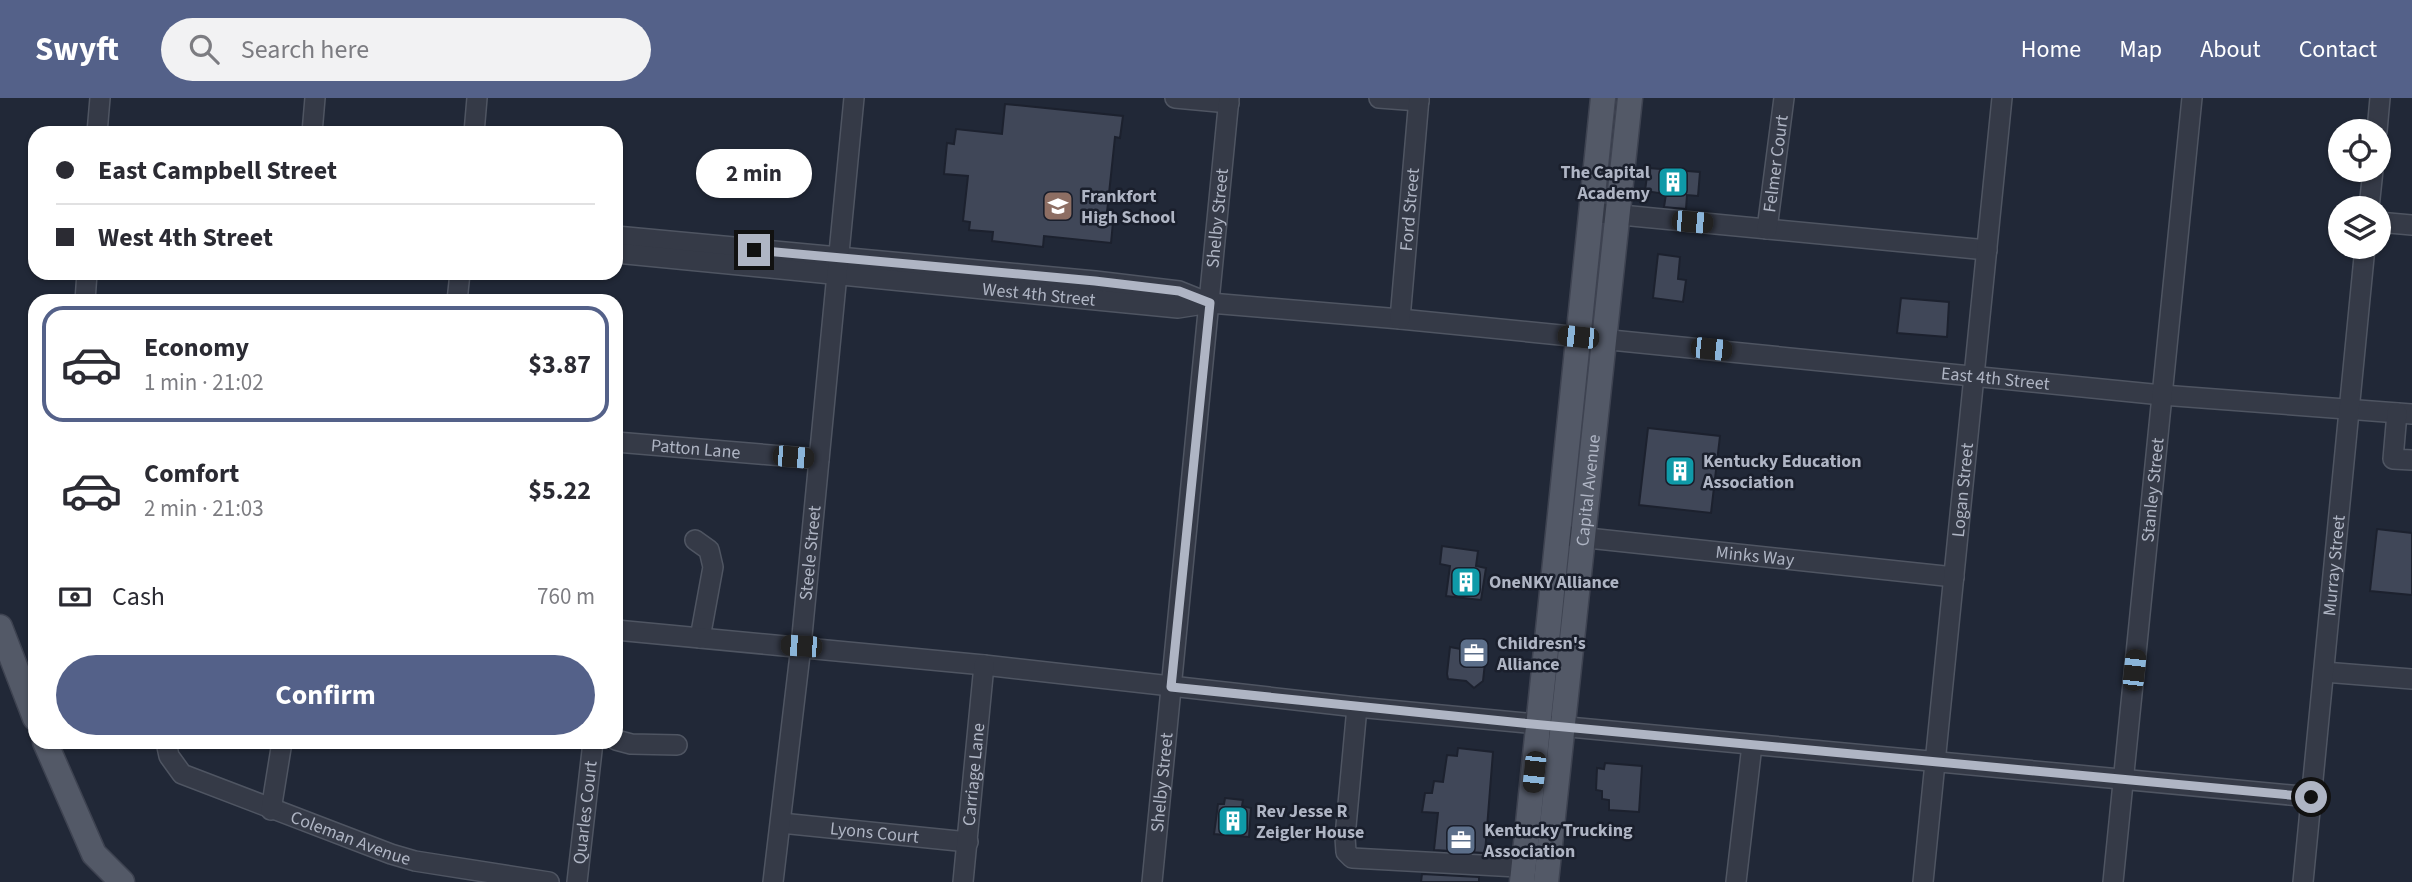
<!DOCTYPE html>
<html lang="en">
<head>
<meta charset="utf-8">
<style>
	:root { --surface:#fff; --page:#f2f2f3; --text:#2b2b33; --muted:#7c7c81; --line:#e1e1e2; --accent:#546189 }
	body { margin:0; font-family:"Source Sans 3",sans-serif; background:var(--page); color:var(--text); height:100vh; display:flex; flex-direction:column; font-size:26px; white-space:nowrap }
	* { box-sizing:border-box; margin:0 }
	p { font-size:23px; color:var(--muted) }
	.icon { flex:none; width:38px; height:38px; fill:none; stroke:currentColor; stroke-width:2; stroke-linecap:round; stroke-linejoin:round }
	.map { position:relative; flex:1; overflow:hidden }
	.sheet { position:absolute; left:28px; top:196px; width:595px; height:455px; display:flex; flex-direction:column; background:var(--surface); border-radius:21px; box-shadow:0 2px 5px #0004 }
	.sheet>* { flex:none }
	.hud { position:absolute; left:28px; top:28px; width:595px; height:154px; border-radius:21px; box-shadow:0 2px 5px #0004; display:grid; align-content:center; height:154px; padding:0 28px; background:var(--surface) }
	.fabs { position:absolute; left:2328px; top:21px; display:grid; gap:14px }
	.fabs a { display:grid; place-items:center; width:63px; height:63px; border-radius:50%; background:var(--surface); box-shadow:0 2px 5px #0004; font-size:35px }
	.end { position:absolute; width:32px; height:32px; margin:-16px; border:9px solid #afb5c4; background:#111; box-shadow:0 0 0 4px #111 }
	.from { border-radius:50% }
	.bubble { position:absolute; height:49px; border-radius:24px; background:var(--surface); box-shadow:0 2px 5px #0004; font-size:23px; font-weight:700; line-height:49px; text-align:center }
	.car { position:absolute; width:21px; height:42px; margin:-21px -10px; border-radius:9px; box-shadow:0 0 5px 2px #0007; background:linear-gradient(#222 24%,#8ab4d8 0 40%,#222 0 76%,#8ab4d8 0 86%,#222 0) }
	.hud b { display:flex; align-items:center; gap:24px; height:66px; font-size:26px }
	.hud b+b { border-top:2px solid var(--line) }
	.hud i { width:18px; height:18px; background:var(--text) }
	ul { padding:12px 0 0; list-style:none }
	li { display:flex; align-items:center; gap:21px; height:116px; margin:0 14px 10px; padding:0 14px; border:4px solid transparent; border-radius:21px }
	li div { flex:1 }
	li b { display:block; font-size:26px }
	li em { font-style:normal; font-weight:700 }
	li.selected { border-color:var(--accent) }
	li>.icon { width:63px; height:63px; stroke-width:1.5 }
	.pay { display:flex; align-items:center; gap:18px; height:77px; padding:0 28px; font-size:26px }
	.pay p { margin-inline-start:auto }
	.button { display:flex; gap:14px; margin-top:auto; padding:14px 28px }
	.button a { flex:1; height:80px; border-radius:42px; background:var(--accent); color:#fff; font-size:28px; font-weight:700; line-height:80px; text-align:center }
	header { display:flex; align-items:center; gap:42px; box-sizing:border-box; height:98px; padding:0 35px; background:var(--accent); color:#fff }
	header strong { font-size:33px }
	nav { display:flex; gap:38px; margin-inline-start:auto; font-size:24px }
	.search { width:490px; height:63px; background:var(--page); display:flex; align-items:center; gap:18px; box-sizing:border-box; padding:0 24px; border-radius:38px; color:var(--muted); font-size:26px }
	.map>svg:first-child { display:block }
</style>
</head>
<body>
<header>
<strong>Swyft</strong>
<div class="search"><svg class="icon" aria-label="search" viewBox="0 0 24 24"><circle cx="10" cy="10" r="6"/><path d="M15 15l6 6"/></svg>Search here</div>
<nav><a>Home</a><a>Map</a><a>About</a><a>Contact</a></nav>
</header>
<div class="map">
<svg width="2412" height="784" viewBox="0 0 2412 784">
	<rect width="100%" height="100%" fill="#212837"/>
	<!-- building -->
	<g fill="#404758" stroke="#1c212e" stroke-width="2">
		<path d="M1005,6L1123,18L1120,40L1115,39L1106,124H1113L1111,145L1044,138L1043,149L992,143L993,134L969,132L970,124L963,123L968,78L944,76L947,45L954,46L956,31L1002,36Z"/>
		<path d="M1648,70L1700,74L1698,98L1687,97L1686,111L1664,109L1666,96L1645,93Z"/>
		<path d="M1658,156L1680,159L1678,181L1686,182L1683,204L1653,200Z"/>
		<path d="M1901,200L1949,204L1947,239L1897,235Z"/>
		<path d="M1648,330L1720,338L1711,415L1639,407Z"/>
		<path d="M2377,431L2412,435V497L2370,493Z"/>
		<path d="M1442,448L1478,453L1476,468L1486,470L1481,502L1446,498L1450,468L1440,466Z"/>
		<path d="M1462,543L1487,546L1483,583L1474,590L1466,583L1448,581L1447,576L1450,549L1461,551Z"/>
		<path d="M1458,650L1493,654L1485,755L1434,752L1438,715L1422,714L1425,695H1432L1434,683L1443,684L1447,657L1457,658Z"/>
		<path d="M1605,665L1642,668L1639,714L1609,712V702L1602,701V693L1596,692L1597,670L1604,671Z"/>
		<path d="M1225,700L1243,702L1242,708L1251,710L1249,739L1214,736L1218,706H1224Z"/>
		<path d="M1422,776L1479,779V784H1421Z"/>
	</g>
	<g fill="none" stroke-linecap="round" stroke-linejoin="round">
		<!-- minor casing -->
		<g stroke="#4f5562" stroke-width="22">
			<g id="minor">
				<path d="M1175,0L1229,5"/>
				<path d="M1379,0L1419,3"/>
				<path d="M2377,33L2380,0"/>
				<path d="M97,35L100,0"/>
				<path d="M312,35L315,0"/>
				<path d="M474,35L477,0"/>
				<path d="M2369,110L2373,72"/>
				<path d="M1590,114L1987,152"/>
				<path d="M2378,124L2412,127"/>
				<path id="s1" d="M1767,131L1784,0"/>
				<path d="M616,138L1095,183L1179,193L1209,205"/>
				<path id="s2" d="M616,155L1178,210L1210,205L1400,221L2162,297L2412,316"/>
				<path d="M85,203L87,175"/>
				<path d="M457,203L460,175"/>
				<path id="s3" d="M1400,221L1419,0"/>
				<path d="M2397,315L2393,361L2412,362"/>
				<path id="s4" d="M616,344L819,361"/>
				<path id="s5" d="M1569,438L1954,479"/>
				<path d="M695,442L709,452L713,469L700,540"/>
				<path d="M616,532L984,567L1357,609L2311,699"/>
				<path d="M2324,574L2412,581"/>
				<path d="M1357,609L1345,739L1346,754L1352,760L1536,770"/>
				<path d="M616,642L631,646L677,647"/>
				<path id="s6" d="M166,644L169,658L182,676L391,756L415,763L549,784"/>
				<path d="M271,712L282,644"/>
				<path id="s7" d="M781,725L968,744"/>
				<path id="s8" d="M577,784L593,644"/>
				<path id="s9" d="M773,784L801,548L854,0"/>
				<path id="s10" d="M963,784L984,567"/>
				<path id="s11" d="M1152,784L1229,0"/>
				<path d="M1736,784L1752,647"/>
				<path id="s12" d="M1923,784L2002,0"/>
				<path id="s13" d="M2113,784L2192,0"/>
				<path id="s14" d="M2303,784L2365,149"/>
			</g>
		</g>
		<!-- major casing -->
		<g stroke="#3e4351" stroke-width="27">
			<g id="major">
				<path d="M0,529L35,620"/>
				<path d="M45,644L94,756L122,784"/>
				<path d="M1522,784L1603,0"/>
				<path id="s15" d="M1546,784L1630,0"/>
			</g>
		</g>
		<!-- minor -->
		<use href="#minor" stroke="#353a47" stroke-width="19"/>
		<!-- major -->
		<use href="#major" stroke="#535967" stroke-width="24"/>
	</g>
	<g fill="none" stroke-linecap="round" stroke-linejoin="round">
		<!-- route -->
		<path stroke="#afb5c4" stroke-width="9" d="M754,152L1095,183L1179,193L1210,205L1171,589L1522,625L2311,699"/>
	</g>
	<!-- icons -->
	<defs>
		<g id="building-square" transform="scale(1.575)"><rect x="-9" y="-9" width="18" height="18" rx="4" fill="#0f9aa8" stroke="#1a1f2c"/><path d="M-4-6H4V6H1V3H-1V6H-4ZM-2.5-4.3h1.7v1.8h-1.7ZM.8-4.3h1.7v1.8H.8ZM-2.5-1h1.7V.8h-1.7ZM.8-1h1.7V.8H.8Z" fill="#fff"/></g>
		<g id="school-square" transform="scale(1.575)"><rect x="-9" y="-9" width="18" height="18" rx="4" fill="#8d6e63" stroke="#1a1f2c"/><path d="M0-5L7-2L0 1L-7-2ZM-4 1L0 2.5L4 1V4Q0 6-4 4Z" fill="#fff"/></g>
		<g id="office-square" transform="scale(1.575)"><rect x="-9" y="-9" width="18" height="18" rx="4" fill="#5c6f8a" stroke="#1a1f2c"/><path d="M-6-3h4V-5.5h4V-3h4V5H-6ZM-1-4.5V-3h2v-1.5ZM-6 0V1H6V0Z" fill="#fff"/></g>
	</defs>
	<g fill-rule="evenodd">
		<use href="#building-square" x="1673" y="84"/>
		<use href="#school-square" x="1058" y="108"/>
		<use href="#building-square" x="1680" y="373"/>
		<use href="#building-square" x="1466" y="484"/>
		<use href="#office-square" x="1474" y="555"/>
		<use href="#building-square" x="1233" y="723"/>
		<use href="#office-square" x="1461" y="742"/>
	</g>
	<g text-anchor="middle" stroke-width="5" stroke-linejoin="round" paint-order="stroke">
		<!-- street labels -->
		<g font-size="18" fill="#afb5c4" stroke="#1a1f2c">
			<text dy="6" stroke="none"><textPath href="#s1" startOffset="66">Felmer Court</textPath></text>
			<text dy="6" stroke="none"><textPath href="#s3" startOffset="110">Ford Street</textPath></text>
			<text dy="6" stroke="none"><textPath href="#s11" startOffset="667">Shelby Street</textPath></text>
			<text dy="6" stroke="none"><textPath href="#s2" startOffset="425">West 4th Street</textPath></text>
			<text dy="6" stroke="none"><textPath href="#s2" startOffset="1386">East 4th Street</textPath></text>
			<text dy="6" stroke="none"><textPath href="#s4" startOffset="80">Patton Lane</textPath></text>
			<text dy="6" stroke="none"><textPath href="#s15" startOffset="394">Capital Avenue</textPath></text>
			<text dy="6" stroke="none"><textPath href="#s12" startOffset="394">Logan Street</textPath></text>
			<text dy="6" stroke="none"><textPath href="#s13" startOffset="394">Stanley Street</textPath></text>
			<text dy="6" stroke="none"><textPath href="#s9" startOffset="331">Steele Street</textPath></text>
			<text dy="6" stroke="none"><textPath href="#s5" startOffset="187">Minks Way</textPath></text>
			<text dy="6" stroke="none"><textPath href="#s14" startOffset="318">Murray Street</textPath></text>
			<text dy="6" stroke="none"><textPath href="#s10" startOffset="108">Carriage Lane</textPath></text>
			<text dy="6" stroke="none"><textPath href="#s11" startOffset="100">Shelby Street</textPath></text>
			<text dy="6" stroke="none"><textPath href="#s8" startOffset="70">Quarles Court</textPath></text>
			<text dy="6" stroke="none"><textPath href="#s7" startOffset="94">Lyons Court</textPath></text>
			<text dy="6" stroke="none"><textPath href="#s6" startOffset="217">Coleman Avenue</textPath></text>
		</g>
		<!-- poi labels -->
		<g font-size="18" font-weight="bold" fill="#afb5c4" stroke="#1a1f2c" text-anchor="start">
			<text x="1650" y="80" text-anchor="end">The Capital<tspan x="1650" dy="21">Academy</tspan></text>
			<text x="1081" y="104">Frankfort<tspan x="1081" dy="21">High School</tspan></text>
			<text x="1703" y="369">Kentucky Education<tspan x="1703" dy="21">Association</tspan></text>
			<text x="1489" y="490">OneNKY Alliance</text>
			<text x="1497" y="551">Childresn's<tspan x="1497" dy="21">Alliance</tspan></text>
			<text x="1256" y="719">Rev Jesse R<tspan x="1256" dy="21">Zeigler House</tspan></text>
			<text x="1484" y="738">Kentucky Trucking<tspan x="1484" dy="21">Association</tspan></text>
		</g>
	</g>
</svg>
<div class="fabs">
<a><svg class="icon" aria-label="locate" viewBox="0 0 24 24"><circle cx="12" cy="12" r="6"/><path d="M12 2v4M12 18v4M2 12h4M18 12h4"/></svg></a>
<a><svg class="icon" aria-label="layers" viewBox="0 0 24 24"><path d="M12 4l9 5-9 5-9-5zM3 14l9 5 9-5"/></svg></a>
</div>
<i class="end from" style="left:2311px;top:699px"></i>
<i class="end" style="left:754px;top:152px"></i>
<div class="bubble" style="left:696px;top:51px;width:116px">2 min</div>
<i class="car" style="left:1692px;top:124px;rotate:95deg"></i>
<i class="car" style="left:1578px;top:239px;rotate:276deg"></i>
<i class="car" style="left:1711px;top:251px;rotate:96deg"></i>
<i class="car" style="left:793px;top:359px;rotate:95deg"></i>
<i class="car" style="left:801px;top:548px;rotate:274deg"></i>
<i class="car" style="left:2134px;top:572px;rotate:6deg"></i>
<i class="car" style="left:1534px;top:674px;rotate:186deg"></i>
<div class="hud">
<b><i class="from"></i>East Campbell Street</b>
<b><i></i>West 4th Street</b>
</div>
<section class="sheet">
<ul>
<li class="selected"><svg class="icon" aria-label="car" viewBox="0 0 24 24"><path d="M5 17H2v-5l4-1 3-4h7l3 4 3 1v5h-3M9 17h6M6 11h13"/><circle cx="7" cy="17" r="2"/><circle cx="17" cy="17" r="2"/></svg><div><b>Economy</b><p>1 min · 21:02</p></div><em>$3.87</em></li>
<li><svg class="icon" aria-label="car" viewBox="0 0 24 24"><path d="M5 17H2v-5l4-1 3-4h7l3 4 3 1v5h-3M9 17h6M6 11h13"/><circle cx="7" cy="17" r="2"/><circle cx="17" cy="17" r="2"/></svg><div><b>Comfort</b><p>2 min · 21:03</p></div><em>$5.22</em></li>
</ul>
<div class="pay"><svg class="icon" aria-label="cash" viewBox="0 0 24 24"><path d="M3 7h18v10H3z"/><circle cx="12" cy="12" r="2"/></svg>Cash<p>760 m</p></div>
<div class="button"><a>Confirm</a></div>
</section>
</div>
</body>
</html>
